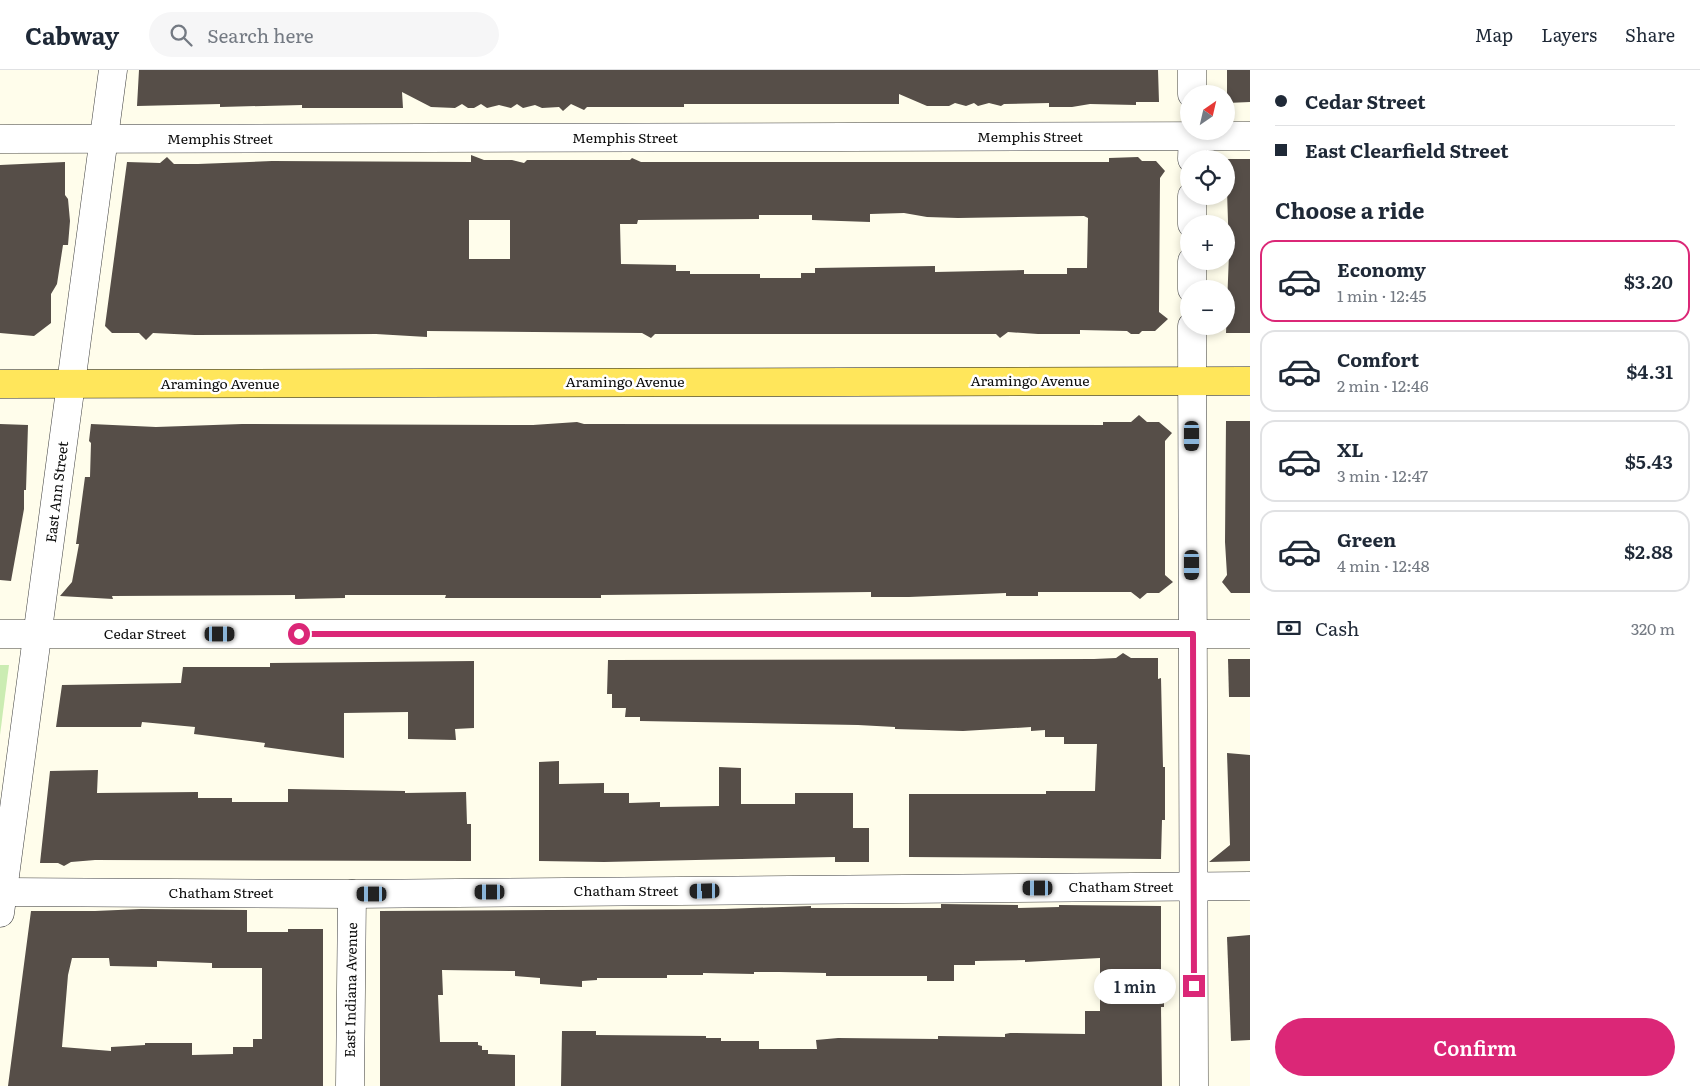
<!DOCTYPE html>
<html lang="en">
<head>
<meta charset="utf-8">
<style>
	:root { --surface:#fff; --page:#f6f6f7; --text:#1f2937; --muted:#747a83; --line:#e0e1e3; --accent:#db2777 }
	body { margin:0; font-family:Literata,serif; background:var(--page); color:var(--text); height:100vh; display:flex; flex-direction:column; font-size:19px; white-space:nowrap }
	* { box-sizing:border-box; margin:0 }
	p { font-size:16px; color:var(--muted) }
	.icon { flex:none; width:28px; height:28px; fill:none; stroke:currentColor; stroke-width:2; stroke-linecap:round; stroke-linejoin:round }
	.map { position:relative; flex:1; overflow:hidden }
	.side { display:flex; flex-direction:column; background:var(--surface); width:450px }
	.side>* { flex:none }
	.banner { display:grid; align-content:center; height:110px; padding:0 25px; background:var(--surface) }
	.needle { width:32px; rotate:34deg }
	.fabs { position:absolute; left:1180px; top:15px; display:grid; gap:10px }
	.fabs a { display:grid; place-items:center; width:55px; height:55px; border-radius:50%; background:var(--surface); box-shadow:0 2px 8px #0003; font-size:25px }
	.end { position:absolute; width:22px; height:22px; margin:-11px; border:6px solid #db2777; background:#fff; box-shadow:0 0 0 2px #fff }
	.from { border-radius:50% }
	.bubble { position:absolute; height:35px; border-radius:18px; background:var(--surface); box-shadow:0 2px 8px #0003; font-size:16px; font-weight:600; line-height:35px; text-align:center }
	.car { position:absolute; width:15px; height:30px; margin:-15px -8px; border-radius:6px; box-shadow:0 0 4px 1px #0007; background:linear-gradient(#222 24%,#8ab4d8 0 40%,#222 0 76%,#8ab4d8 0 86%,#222 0) }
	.banner b { display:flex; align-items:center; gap:18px; height:48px; font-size:19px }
	.banner b+b { border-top:1px solid var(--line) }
	.banner i { width:12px; height:12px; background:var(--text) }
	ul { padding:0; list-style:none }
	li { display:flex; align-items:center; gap:15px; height:82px; margin:0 10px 8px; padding:0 15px; border:2px solid var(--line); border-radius:15px }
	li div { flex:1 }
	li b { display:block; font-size:19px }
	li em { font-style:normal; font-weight:600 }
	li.selected { border-color:var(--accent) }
	li>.icon { width:45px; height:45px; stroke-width:1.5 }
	h2 { padding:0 25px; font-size:22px; line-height:60px }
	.pay { display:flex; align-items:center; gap:12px; height:55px; padding:0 25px; font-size:19px }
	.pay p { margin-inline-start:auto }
	.button { display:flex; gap:10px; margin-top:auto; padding:10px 25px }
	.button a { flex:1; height:58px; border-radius:30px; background:var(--accent); color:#fff; font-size:20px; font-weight:600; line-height:58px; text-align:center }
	header { display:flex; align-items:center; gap:30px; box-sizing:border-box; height:70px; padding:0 25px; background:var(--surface); border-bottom:1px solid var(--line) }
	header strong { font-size:24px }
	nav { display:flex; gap:28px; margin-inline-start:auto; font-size:18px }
	.search { width:350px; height:45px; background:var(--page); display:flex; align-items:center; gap:12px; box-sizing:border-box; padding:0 18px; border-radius:28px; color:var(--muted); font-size:19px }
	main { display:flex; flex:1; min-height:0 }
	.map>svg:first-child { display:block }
</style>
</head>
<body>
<header>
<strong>Cabway</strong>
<div class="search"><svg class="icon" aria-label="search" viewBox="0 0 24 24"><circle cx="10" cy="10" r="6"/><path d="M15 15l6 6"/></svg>Search here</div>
<nav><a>Map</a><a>Layers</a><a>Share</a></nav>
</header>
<main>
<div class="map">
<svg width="1250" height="1016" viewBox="0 0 1250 1016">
	<rect width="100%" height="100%" fill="#fffdeb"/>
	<!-- green -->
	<path fill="#cbecb2" d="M0,595H9L0,665Z"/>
	<!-- building -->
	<g fill="#564e48" fill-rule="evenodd">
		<path d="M139,0H1158L1159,32H1136V35L1090,34L1072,37H1049V33L1004,34L1001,36L989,33L978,36L974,33L966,36L955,33L949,36H927L899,24V34H684V37H587L584,40L571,34L563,41L559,37L542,38L535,35L523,38L517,34L511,38L499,35L487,38L481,34L474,38H468L462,34L455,38L431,37L402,22L403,38H302V35L220,37V34L137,36Z"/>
		<path d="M1227,0H1250V32L1227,33Z"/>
		<path d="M471,85L484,90H512L524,93L527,90H630L632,88L641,92H1109V88L1138,87L1142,91H1156L1165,101L1160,108L1159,242L1168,249L1155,261H1142L1139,264H1131L1127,261L1080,260V264H1038L1008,262L1000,268L996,264H655L651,268L642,263L427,261V267L376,264L195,265L153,263L146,270L139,263H112L105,256L127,92L160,93L167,87L174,94H198L272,91L471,92ZM904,143L927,147L958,148L1084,146L1088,148L1087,198H1067V204H1024V200L935,202V196L815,198V203H801V208H760V204H690V201H676V195L621,194L620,154H637L638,150L759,149V145H812V150L870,152V144ZM469,150H510V189H469Z"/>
		<path d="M1226,89H1250V263H1226L1229,183Z"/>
		<path d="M65,92V125L68,129L70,151L68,175H63L57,214L51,224V253L34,266L0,263V95Z"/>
		<path d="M1139,345L1147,352H1159L1172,363L1165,371V505L1173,512L1159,523H1147L1140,529L1131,522H1038V526H1006V523L909,527H871V522L601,525V528H445L446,525H345V528L295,529V525L112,526L113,529L60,526L72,512L79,474H76L85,407H90L91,373L89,371L91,354L156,357L242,354L533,355L577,352L584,354H602L1103,355V352H1131Z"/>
		<path d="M1226,351H1250V523H1231L1222,512L1227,505L1225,472Z"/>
		<path d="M0,354L28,355L26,420H24V439L11,511L0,510Z"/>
		<path d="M1123,583L1131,588H1158V609L1161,608L1163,697H1165V750H1162L1161,789L909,787V724H1046V721H1095L1097,674H1064V667H1045V660L1031,661V657L963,661L895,659V657L858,655L640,651V647H625L626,638H612V624H607L608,590L1094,589L1116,588Z"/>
		<path d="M1228,589H1250V627H1229Z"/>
		<path d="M474,591V658L455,659L456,670L408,669V642L344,643V688L264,677L265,673L194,664L195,657L142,652L141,657H56L62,615L181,613L183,597H270V593Z"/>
		<path d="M1227,683L1250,685V791L1209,792L1230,775Z"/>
		<path d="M559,691V714L604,713V723H629V733L660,732V737L719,736V697L741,698V734H795V723H853V758H869V792H835V787L604,792L539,791V692Z"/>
		<path d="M98,700L97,723L198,722V728H232V732H288V719L405,721V723L466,722L467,754H471V791L95,790L71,792L64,796L58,793H40L50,701Z"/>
		<path d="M941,834L1018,835V838L1059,837V835L1161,836V915H1164V937H1161L1162,1016H561L562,961H596V965L706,966V968H721V971H759V979H817L816,970L838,968L938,969V966L1005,967V964L1010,963L1085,964V941H1100V888L1025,892V890L975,891V895H954V911H927V906H826V903L779,902H754V904L703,903V905H667V908H597V910L582,911V917L540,914V908L515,906V901L442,900L443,925H438L440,972H478V975L482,976V980H488V984L515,985V1016H380V841L724,839L811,836V838H941Z"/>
		<path d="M141,839L247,840V862H288V859H323V1016H8L31,841H95ZM72,888H109L110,896L157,897V891L212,893V898H262V969H253V977H233V984L192,985V973H145V975L111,977V981L62,977L68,905Z"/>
		<path d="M1250,865V970L1231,971L1227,867Z"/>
	</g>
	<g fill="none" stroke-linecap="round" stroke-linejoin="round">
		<!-- street casing -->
		<g stroke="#3f3f3f" stroke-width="29">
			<g id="street">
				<path d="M1192,0V24"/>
				<path d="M0,69L1250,66"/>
				<path d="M1192,89L1193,61"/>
				<path d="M1192,154V126"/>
				<path d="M1192,219V191"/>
				<path d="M1192,256L1194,1016"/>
				<path d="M0,564H1250"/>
				<path d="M3,822L352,824L1250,816"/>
				<path d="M0,843L113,0"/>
				<path d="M350,1016L352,824"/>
			</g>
		</g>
		<!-- primary casing -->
		<g stroke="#1d1d1d" stroke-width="29">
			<path id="primary" d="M0,314L1250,311"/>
		</g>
		<!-- street -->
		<use href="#street" stroke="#fff" stroke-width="28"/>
		<!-- primary -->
		<use href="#primary" stroke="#ffe65b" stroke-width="28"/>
	</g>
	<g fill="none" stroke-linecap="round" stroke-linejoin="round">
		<!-- route -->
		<path stroke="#db2777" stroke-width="6" d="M299,564H1193L1194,916"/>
	</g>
	<g text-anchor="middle" stroke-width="5" stroke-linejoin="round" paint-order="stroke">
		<!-- street labels -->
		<g font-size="14" fill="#0c0c0c" stroke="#fff">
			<text x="1030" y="72">Memphis Street</text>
			<text x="625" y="73">Memphis Street</text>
			<text x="220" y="74">Memphis Street</text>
			<text x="1030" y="316">Aramingo Avenue</text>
			<text x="625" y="317">Aramingo Avenue</text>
			<text x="220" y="319">Aramingo Avenue</text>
			<text transform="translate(57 422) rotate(-83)" y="5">East Ann Street</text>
			<text x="145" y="569">Cedar Street</text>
			<text x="1121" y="822">Chatham Street</text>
			<text x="626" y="826">Chatham Street</text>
			<text x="221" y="828">Chatham Street</text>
			<text transform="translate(351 920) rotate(-89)" y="5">East Indiana Avenue</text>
		</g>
	</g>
</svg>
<div class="fabs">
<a><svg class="needle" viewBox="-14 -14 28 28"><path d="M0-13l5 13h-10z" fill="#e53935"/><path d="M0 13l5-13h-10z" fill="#747a83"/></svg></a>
<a><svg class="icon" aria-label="locate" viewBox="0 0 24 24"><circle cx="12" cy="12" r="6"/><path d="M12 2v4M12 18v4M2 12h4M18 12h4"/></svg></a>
<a>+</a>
<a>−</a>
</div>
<i class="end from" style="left:299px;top:564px"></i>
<i class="end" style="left:1194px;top:916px"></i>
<div class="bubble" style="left:1094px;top:899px;width:82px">1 min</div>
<i class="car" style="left:1192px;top:366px;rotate:180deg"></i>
<i class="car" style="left:1192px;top:495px;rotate:180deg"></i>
<i class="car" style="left:220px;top:564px;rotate:90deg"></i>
<i class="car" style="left:1038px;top:818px;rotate:270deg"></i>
<i class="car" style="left:705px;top:821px;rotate:269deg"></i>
<i class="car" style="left:490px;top:822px;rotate:270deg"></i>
<i class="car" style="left:372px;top:824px;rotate:270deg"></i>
</div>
<section class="side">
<div class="banner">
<b><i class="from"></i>Cedar Street</b>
<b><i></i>East Clearfield Street</b>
</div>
<h2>Choose a ride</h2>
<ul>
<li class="selected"><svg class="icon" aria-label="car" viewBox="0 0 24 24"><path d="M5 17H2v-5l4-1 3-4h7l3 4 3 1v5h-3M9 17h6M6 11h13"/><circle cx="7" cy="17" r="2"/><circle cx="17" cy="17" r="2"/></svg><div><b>Economy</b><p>1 min · 12:45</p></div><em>$3.20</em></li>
<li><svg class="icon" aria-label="car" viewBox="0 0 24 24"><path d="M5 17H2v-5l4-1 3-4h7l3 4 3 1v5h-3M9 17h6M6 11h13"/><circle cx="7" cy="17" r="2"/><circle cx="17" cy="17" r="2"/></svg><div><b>Comfort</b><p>2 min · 12:46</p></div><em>$4.31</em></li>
<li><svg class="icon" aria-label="car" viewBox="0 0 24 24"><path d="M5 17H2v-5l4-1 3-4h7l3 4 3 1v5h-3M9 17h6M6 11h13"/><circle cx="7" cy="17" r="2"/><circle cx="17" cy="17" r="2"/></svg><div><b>XL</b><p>3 min · 12:47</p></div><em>$5.43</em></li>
<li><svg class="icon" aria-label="car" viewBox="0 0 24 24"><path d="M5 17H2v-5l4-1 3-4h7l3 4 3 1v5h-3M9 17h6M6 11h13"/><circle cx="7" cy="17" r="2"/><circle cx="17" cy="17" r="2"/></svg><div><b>Green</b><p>4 min · 12:48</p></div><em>$2.88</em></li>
</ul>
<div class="pay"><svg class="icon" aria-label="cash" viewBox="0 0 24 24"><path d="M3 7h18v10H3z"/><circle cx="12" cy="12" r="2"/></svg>Cash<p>320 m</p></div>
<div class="button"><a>Confirm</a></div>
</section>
</main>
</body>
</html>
